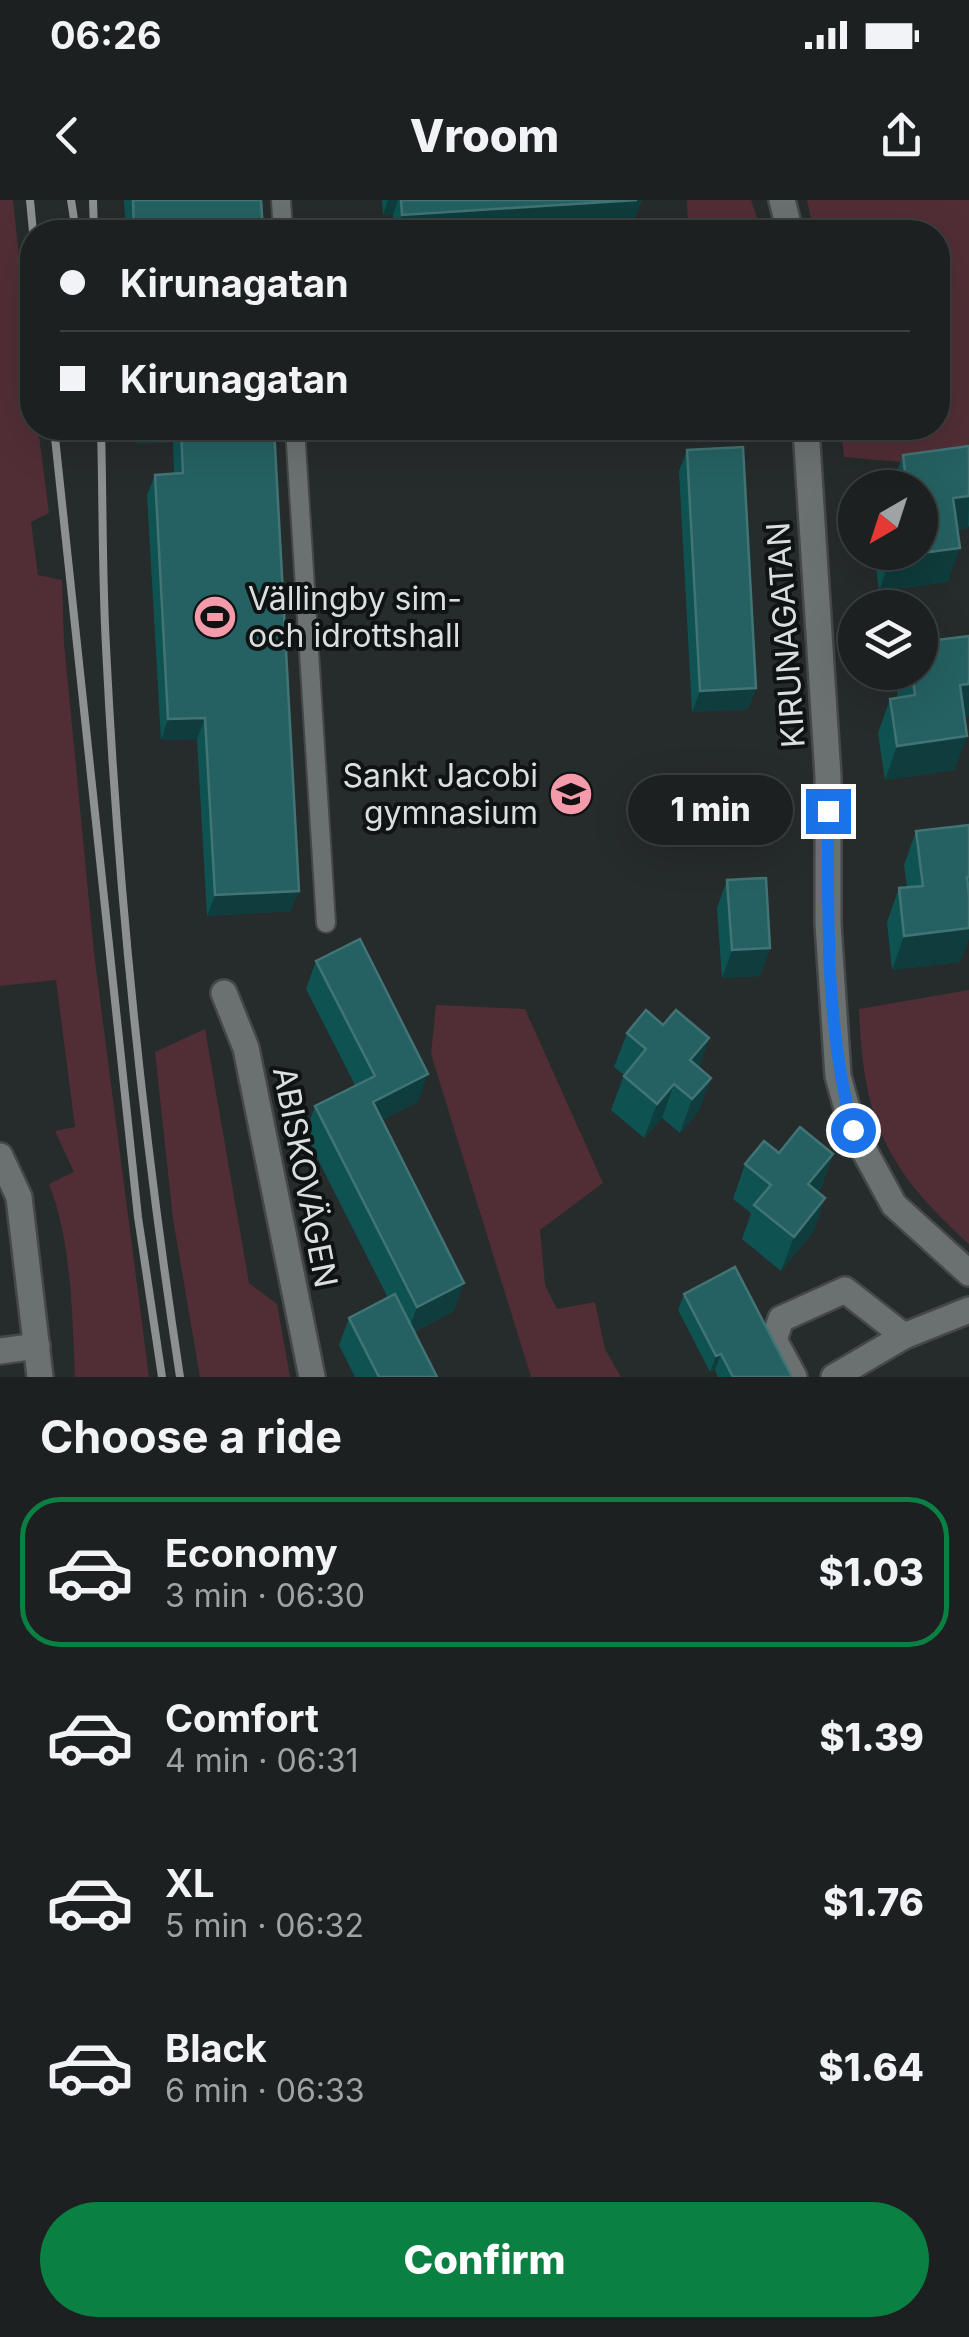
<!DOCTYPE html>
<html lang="en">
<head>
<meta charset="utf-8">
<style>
	:root { --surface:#1c2020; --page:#292d2d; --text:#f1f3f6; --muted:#a0a3a5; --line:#3a3e3e; --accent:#0b8043 }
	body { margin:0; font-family:Inter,sans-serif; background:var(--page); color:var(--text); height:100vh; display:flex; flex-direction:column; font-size:38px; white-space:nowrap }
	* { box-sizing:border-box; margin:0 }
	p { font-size:32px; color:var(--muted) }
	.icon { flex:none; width:55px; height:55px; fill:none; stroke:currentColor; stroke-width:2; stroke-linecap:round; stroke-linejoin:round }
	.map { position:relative; height:1177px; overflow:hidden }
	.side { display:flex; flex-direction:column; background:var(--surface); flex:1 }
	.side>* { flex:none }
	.top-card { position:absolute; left:20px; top:20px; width:930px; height:220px; border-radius:40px; box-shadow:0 10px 40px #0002,0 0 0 2px var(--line); display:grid; align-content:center; height:220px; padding:0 40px; background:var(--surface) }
	.needle { width:65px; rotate:219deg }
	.buttons { position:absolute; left:838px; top:270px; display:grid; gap:20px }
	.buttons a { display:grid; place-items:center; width:100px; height:100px; border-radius:50%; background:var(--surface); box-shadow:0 10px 40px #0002,0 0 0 2px var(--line); font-size:50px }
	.end { position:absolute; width:45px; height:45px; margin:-22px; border:12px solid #1a73e8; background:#fff; box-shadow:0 0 0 5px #fff }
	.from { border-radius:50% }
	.bubble { position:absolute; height:70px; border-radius:35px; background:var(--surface); box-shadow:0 10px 40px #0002,0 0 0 2px var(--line); font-size:32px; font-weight:800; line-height:70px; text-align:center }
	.top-card b { display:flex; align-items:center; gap:35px; height:95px; font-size:38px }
	.top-card b+b { border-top:2px solid var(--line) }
	.top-card i { width:25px; height:25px; background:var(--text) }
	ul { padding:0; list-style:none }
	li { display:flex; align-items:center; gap:30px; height:150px; margin:0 20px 15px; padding:0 20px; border:5px solid transparent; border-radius:40px }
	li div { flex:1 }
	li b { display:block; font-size:38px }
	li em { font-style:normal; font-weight:800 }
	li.active { border-color:var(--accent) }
	li>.icon { width:90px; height:90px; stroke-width:1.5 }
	h2 { padding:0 40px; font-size:45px; line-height:120px }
	.action { display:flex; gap:20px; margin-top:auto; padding:20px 40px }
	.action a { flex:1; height:115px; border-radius:60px; background:var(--accent); color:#fff; font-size:40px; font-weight:800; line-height:115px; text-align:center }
	.status { display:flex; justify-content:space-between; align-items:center; height:70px; padding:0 50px; background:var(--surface); direction:ltr }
	.status svg { height:28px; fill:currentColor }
	header { display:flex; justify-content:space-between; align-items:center; height:130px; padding:0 40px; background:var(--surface); font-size:45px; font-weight:800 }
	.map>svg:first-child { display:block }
</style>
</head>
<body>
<div class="status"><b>06:26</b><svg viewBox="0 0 49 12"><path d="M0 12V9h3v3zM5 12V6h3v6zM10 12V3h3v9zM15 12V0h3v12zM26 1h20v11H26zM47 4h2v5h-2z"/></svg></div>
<header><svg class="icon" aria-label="back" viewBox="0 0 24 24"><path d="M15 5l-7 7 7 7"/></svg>Vroom<svg class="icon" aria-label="share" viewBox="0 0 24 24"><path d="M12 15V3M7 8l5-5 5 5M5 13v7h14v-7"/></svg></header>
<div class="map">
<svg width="969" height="1177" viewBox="0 0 969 1177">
	<rect width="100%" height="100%" fill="#262b2b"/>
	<!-- green -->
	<g fill="#512e35">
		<path d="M0,0H13L32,178V228H38L49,313L31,322L38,375L62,380L64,443L94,753L149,1177H75C72,1114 72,1043 49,984L74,972L55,931L75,927L56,780L0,786Z"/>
		<path d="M687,0H751L762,32H693L692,26L688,28Z"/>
		<path d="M807,0H969V268L844,257L841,228H938V32H814Z"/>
		<path d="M969,790V1044C886,969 863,921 859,809Z"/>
		<path d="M436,805L525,809L603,983L540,1030L545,1085L557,1109L595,1102L605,1149L621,1177H531L431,854Z"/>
		<path d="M205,829L249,1083L277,1104L290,1177H200L173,1019L155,852Z"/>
	</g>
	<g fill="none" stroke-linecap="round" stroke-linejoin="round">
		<!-- lane casing -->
		<g stroke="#444848" stroke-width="22">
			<g id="lane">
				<path d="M281,0L283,32"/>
				<path d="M295,228L326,723"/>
			</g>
		</g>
		<!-- street casing -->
		<g stroke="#444848" stroke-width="30">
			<g id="street">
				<path d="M782,0L790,32"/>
				<path d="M806,228L828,576V724L838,876L853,930L894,1005L969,1073"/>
				<path d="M224,793L246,848L312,1177"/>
				<path d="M0,956L19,997L40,1177"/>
				<path d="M0,1151L37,1146"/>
				<path d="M794,1177L774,1140L781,1119L845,1090L904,1136"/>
				<path d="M834,1177L904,1136L969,1110"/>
			</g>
		</g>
		<!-- lane -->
		<use href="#lane" stroke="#6b7171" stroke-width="18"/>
		<!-- street -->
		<use href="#street" stroke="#6b7171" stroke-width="25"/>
		<!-- rail -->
		<g stroke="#8c9090" stroke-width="8">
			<path d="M30,0L33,32"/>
			<path d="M71,0L76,32"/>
			<path d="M93,0L94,32"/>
			<path d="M54,228L138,1017L162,1177"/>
			<path d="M101,228C103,301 102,374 106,447C118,692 143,935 180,1177"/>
		</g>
	</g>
	<!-- wall -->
	<g fill="#0f5252">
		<path d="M124,0H261L263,32H126Z"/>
		<path d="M382,0H642L633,21L444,32H394L393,15H383Z"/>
		<path d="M136,228H274L291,711L207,716L197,539L161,540L147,295L155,275L174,274L173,242L137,244Z"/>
		<path d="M969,246V325L968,328L958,330L948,382L879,391L874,352H920V288H891L903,255Z"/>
		<path d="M687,250L756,488L748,509L692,512L679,271Z"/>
		<path d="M969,436V516L964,517L955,570L885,580L878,533L890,499L898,498L895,478L897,472H920Z"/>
		<path d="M969,625V738L960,762L892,770L887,722L899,688H907L904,665L916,631Z"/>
		<path d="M727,680L770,748L760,776L722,778L717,708Z"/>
		<path d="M316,761L418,902L382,920L454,1111L414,1132L437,1177H355L339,1145L349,1118L388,1098L305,934L315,906L355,885L306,789Z"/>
		<path d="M663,825L709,838L699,867L711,878L698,912L680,933L662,918L644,938L611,910L624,875L614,867L627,833Z"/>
		<path d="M779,953L833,954L821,988L817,992L825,998L813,1032L781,1071L742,1039L751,1013L733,999L745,964Z"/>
		<path d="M684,1094L792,1177H718L715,1170L710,1172L678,1110Z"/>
	</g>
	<!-- shaded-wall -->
	<g fill="#0f3c3c">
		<path d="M388,0H398L393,15H383Z"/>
		<path d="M642,0L633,21L444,32H395L402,15Z"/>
		<path d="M143,228H178L173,242L137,244Z"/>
		<path d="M969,296L968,328L941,332L953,298Z"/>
		<path d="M960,348L948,382L879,391L891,357Z"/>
		<path d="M969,484V516L948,519L960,485Z"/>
		<path d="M756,488L748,509L692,512L700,491Z"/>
		<path d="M205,518L197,539L161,540L168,519Z"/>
		<path d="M967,536L955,570L885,580L897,546Z"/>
		<path d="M299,691L291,711L207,716L215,695Z"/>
		<path d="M969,728V738L960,762L892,770L904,736Z"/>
		<path d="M770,748L760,776L722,778L732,750Z"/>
		<path d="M709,838L697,872L690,860Z"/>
		<path d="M428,874L418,902L363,930L373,902Z"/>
		<path d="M711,878L698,912L680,933L692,899Z"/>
		<path d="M674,884L662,918L644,938L657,904Z"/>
		<path d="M833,954L821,988L796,1018L808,984Z"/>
		<path d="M825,998L813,1032L781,1071L794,1037Z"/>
		<path d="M464,1083L454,1111L407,1135L417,1107Z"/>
		<path d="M721,1154L715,1170L710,1172L716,1156Z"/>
	</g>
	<!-- building -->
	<g fill="#256162" stroke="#427475" stroke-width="2.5">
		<path d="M133,0H261L263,32H134Z"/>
		<path d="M401,0H637L402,15Z"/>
		<path d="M181,228H274L299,691L215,695L205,518L168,519L155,275L183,273Z"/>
		<path d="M969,246V296L953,298L960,348L891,357V352H920V288H907L903,255Z"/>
		<path d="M743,247L756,488L700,491L687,250Z"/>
		<path d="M969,436V484L960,485L967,536L897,546L890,499L915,495L912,472H920V442Z"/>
		<path d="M969,625V677H967L969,695V728L904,736L899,688L923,686L916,631Z"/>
		<path d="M766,678L770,748L732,750L727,680Z"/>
		<path d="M360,739L428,874L373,902L464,1083L417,1107L315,906L375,876L316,761Z"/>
		<path d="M646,810L663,825L676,810L709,838L690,860L711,878L692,899L674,884L657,904L624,876L646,849L627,833Z"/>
		<path d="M800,927L833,954L808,984L825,998L794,1037L754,1005L771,985L745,964L764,941L779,953Z"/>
		<path d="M735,1067L792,1177H733L721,1154L716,1156L684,1094Z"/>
		<path d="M395,1094L437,1177H379L349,1118Z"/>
	</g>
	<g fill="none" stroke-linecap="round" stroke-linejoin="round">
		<!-- route -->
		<path stroke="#1a73e8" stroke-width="12" d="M828,611C828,718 825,826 853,930"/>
	</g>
	<!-- icons -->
	<defs>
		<g id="stadium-disc" transform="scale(2.25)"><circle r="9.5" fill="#f39aab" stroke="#101313"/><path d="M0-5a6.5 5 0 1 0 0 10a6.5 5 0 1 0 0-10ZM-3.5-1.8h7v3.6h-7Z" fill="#111"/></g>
		<g id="school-disc" transform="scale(2.25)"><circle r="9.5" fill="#f39aab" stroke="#101313"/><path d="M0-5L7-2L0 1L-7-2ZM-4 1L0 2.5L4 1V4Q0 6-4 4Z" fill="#111"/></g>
	</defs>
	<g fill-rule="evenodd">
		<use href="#stadium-disc" x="215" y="417"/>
		<use href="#school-disc" x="571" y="594"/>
	</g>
	<g text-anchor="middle" stroke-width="8" stroke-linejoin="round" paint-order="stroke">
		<!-- poi labels -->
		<g font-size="32" fill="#dbdede" stroke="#101313" text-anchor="start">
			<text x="248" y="410">Vällingby sim-<tspan x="248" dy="37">och idrottshall</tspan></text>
			<text x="538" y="587" text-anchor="end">Sankt Jacobi<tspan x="538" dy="37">gymnasium</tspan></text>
		</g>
		<!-- street labels -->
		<g font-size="32" fill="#dbdede" stroke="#101313">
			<text transform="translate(786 435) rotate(-94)" y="11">KIRUNAGATAN</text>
			<text transform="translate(305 977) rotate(79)" y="11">ABISKOVÄGEN</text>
		</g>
	</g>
</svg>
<div class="buttons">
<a><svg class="needle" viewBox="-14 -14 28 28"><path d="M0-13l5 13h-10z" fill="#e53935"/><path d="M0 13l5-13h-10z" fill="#a0a3a5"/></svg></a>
<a><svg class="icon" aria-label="layers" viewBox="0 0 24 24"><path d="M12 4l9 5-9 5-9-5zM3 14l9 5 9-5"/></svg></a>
</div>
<i class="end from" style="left:853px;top:930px"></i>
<i class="end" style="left:828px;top:611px"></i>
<div class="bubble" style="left:628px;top:575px;width:165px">1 min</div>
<div class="top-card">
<b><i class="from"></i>Kirunagatan</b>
<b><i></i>Kirunagatan</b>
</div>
</div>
<section class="side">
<h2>Choose a ride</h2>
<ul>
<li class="active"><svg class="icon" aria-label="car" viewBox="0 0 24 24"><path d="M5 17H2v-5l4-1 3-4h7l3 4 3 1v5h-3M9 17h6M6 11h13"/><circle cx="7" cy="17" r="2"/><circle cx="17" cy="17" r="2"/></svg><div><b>Economy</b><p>3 min · 06:30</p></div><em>$1.03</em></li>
<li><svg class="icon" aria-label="car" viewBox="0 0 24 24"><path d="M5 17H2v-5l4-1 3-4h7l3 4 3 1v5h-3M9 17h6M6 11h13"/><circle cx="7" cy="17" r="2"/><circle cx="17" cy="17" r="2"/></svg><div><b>Comfort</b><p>4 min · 06:31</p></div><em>$1.39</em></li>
<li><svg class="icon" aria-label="car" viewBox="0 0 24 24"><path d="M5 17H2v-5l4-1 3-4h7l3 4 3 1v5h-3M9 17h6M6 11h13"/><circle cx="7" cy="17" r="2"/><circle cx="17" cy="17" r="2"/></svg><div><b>XL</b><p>5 min · 06:32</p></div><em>$1.76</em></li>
<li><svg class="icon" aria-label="car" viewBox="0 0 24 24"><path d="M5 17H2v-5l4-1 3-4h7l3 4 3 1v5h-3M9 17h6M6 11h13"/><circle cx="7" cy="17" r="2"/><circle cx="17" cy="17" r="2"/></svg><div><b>Black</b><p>6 min · 06:33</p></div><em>$1.64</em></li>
</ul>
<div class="action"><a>Confirm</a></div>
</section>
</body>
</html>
